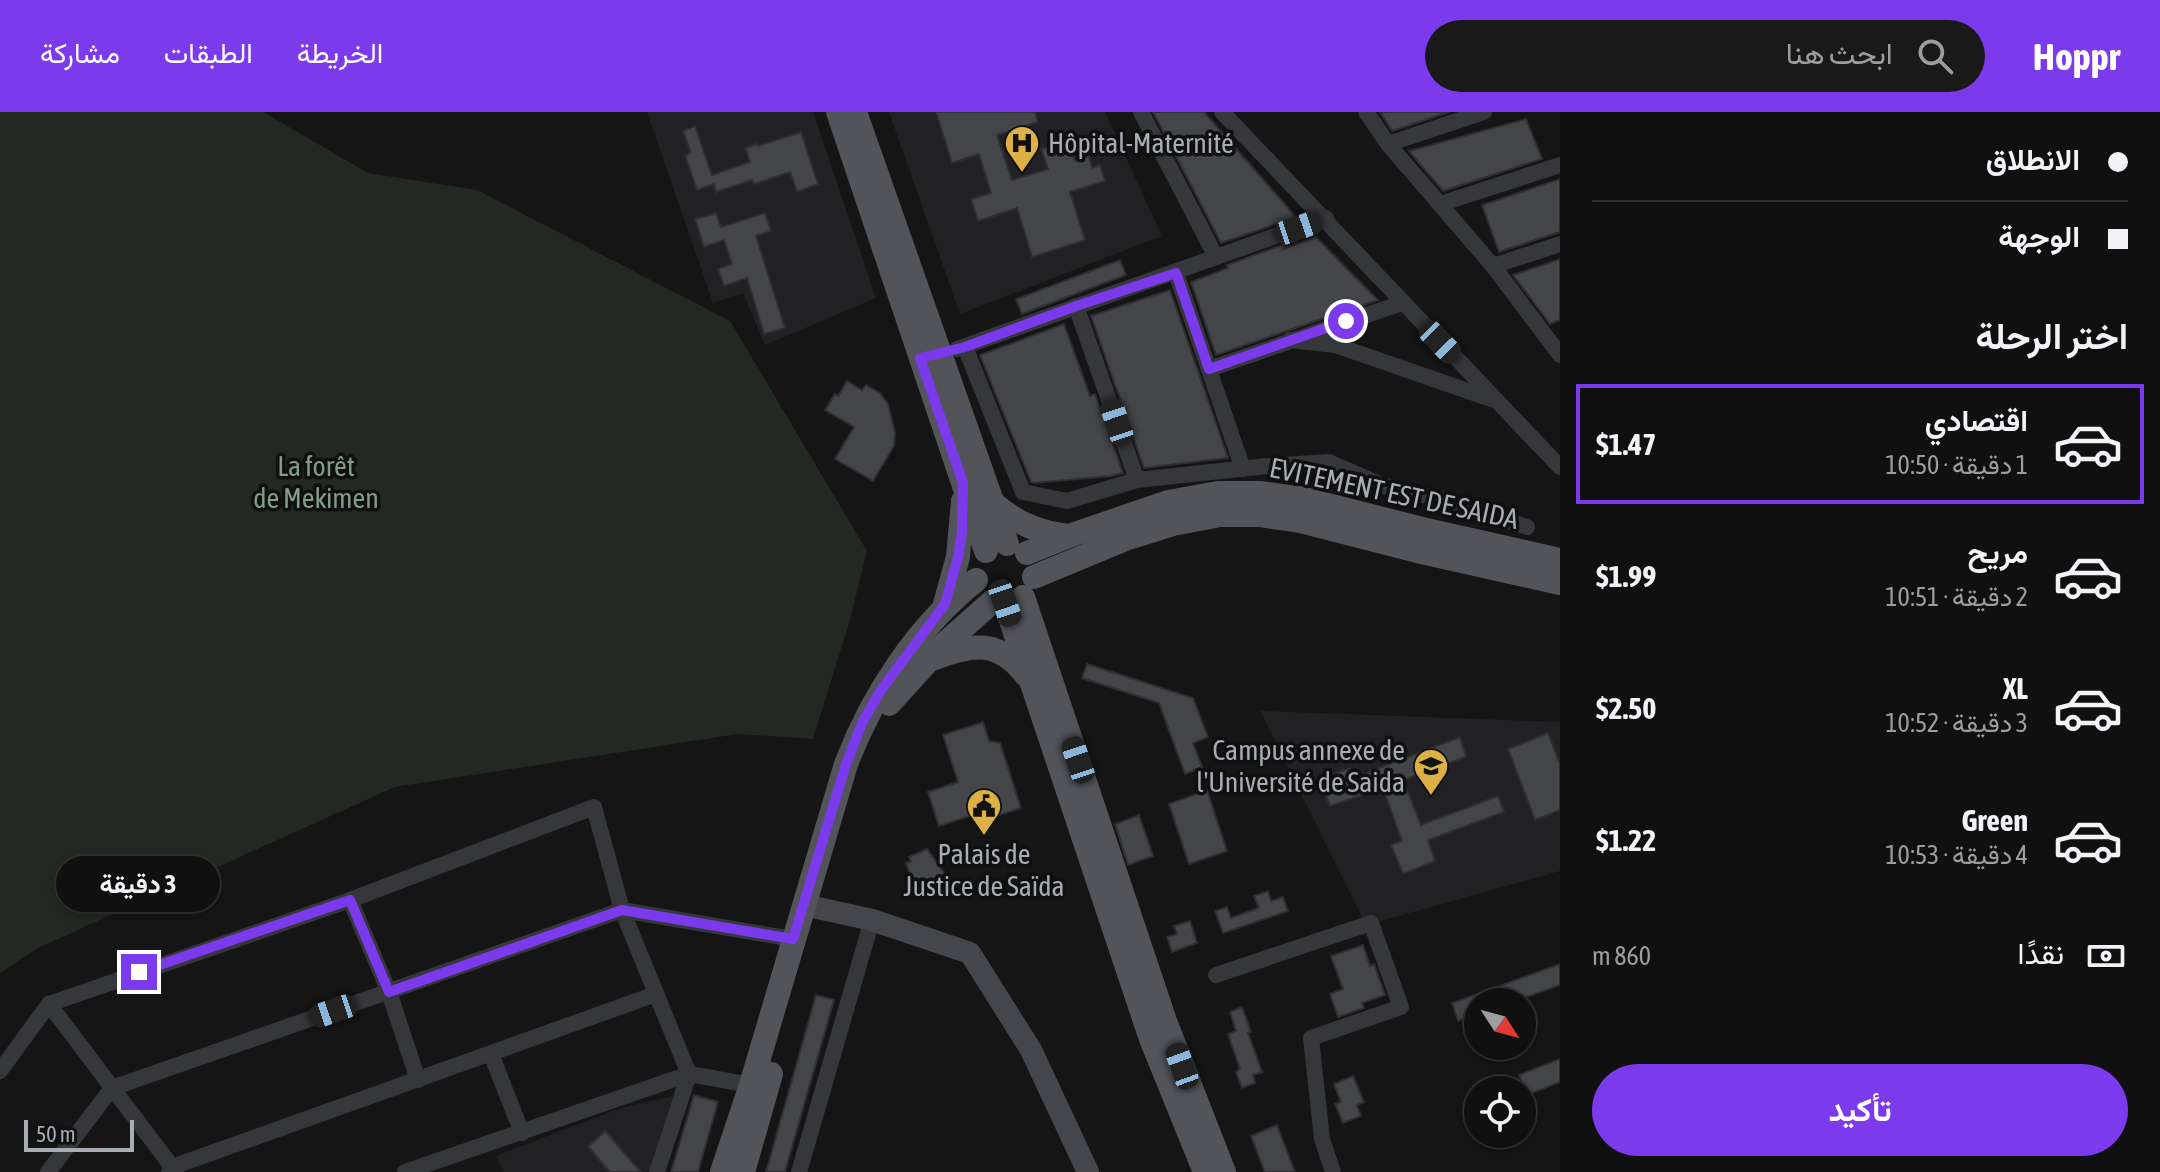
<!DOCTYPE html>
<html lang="ar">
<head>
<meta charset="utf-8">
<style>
	:root { --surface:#101010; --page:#191919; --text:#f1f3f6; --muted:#9c9d9f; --line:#303030; --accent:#7c3aed }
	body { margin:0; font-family:"Asap Condensed",Vazirmatn,sans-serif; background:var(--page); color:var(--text); direction:rtl; height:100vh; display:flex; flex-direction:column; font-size:30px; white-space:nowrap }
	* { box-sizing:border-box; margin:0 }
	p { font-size:26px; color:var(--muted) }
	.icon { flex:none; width:44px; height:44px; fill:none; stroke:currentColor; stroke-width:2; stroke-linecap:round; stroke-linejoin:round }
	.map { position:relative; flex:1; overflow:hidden; direction:ltr }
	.details { display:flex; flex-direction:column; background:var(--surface); width:600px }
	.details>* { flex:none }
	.guide { display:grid; align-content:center; height:176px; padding:0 32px; background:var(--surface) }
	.needle { width:52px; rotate:126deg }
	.buttons { position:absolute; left:1464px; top:876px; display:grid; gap:16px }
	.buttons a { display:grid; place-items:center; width:72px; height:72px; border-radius:50%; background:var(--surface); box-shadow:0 4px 12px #0003,0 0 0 2px var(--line); font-size:40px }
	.scale { position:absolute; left:24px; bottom:20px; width:110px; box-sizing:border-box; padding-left:8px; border:4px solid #a8acb5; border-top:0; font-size:22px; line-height:28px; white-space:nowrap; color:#a8acb5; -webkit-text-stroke:6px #101011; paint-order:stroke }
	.end { position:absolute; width:36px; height:36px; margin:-18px; border:10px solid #7c3aed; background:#fff; box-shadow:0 0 0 4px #fff }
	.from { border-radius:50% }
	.bubble { position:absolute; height:56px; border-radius:28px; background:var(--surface); box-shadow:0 4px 12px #0003,0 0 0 2px var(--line); font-size:26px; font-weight:700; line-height:56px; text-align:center; direction:rtl }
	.car { position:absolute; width:24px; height:48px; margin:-24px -12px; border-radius:10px; box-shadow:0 0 6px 2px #0007; background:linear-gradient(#222 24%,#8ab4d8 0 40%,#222 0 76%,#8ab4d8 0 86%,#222 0) }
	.guide b { display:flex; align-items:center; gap:28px; height:76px; font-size:30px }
	.guide b+b { border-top:2px solid var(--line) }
	.guide i { width:20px; height:20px; background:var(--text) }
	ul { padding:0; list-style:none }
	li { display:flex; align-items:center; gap:24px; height:120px; margin:0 16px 12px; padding:0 16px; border:4px solid transparent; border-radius:0px }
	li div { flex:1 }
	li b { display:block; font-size:30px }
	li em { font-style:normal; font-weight:700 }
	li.selected { border-color:var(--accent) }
	li>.icon { width:72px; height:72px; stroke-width:1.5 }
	h2 { padding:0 32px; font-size:36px; line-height:96px }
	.pay { display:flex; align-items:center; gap:20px; height:88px; padding:0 32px; font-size:30px }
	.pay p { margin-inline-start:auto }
	.cta { display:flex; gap:16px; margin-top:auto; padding:16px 32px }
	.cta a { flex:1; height:92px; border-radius:48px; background:var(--accent); color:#fff; font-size:32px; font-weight:700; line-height:92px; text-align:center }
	header { display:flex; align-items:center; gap:48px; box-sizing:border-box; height:112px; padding:0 40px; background:var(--accent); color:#fff }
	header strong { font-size:38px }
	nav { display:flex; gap:44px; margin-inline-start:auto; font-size:28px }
	.search { width:560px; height:72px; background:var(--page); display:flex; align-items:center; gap:20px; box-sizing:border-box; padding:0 28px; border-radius:44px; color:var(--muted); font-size:30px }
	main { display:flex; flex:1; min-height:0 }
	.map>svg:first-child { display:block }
</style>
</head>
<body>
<header>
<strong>Hoppr</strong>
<div class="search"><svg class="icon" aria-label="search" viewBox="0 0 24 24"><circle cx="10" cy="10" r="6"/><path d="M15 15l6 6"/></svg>ابحث هنا</div>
<nav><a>الخريطة</a><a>الطبقات</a><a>مشاركة</a></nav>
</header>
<main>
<section class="details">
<div class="guide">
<b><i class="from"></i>الانطلاق</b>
<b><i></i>الوجهة</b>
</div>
<h2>اختر الرحلة</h2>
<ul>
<li class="selected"><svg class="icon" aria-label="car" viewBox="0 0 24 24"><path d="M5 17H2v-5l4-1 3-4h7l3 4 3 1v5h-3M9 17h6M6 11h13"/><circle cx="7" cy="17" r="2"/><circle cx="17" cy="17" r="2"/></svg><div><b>اقتصادي</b><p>1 دقيقة · 10:50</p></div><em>$1.47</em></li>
<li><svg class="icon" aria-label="car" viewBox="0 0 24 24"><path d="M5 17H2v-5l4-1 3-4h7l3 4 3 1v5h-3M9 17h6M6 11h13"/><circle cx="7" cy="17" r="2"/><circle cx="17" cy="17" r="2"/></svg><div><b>مريح</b><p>2 دقيقة · 10:51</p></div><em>$1.99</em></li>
<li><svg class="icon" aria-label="car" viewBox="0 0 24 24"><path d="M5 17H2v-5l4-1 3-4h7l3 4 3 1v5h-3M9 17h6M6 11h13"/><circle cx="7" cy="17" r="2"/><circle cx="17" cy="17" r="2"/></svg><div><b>XL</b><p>3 دقيقة · 10:52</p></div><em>$2.50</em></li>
<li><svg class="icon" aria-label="car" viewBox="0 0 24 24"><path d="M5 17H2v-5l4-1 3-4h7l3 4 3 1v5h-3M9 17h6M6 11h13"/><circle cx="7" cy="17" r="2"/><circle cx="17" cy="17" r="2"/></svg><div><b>Green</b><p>4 دقيقة · 10:53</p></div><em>$1.22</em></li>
</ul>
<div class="pay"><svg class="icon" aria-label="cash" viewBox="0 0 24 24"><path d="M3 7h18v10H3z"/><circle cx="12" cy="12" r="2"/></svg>نقدًا<p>860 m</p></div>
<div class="cta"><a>تأكيد</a></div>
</section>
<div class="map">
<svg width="1560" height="1060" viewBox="0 0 1560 1060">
	<rect width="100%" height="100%" fill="#151516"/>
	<!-- built -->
	<g fill="#212123">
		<path d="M647,0H813L876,186L765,233L743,181L713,191Z"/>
		<path d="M889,0H1105L1162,124L960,202Z"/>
		<path d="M1260,599L1560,610V759L1366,813Z"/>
		<path d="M673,984L649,1060H504L496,1044L620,996Z"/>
	</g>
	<!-- green -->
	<path fill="#222822" d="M0,0H263L368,61L477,78L730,209L867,439L850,508L813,627L738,622L395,675L38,836L0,861Z"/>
	<!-- building -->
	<g fill="#444549" stroke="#2f2f32" stroke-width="2">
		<path d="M936,0H1035L1038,10L997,23L1012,68L1048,57L1041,37L1069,28L1075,49L1089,44L1092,56L1100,53L1105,69L1070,80L1085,128L1032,145L1017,96L978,109L971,87L991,81L979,42L952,51Z"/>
		<path d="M1153,0H1204L1296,105L1221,131Z"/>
		<path d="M1380,0H1449L1392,19Z"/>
		<path d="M1526,7L1542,47L1443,79L1409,39Z"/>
		<path d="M695,14L712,63L750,50L745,36L757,32L758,34L801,20L818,72L797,80L790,60L754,72L752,68L716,80L714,72L697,78L685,43L691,41L683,19Z"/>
		<path d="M1560,67V120L1499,140L1482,93Z"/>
		<path d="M716,101L721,115L765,101L771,119L756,124L785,216L764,222L747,166L724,174L718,157L732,152L724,128L704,135L695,107Z"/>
		<path d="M1316,125L1378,188L1216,243L1191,170L1228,156L1227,153L1285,132L1283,137Z"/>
		<path d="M1560,147V208L1550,212L1513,163Z"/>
		<path d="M1120,148L1126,163L1022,202L1016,187Z"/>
		<path d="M1170,178L1228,346L1144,356L1091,204Z"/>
		<path d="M1064,212L1090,284L1095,282L1123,361L1111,364L1034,371L1031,370L980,243Z"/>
		<path d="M847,269L862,278L866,273L880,281L888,292L895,320L894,334L873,369L835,347L854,315L825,298L835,282L838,284Z"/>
		<path d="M1087,552L1193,586L1208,625L1193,631L1202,655L1185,662L1159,591L1082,566Z"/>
		<path d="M983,610L989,629L1000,631L1021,696L984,708L982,700L939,714L928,680L958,670L943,623Z"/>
		<path d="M1548,621L1560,652V698L1535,708L1508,637Z"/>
		<path d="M1460,625L1466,645L1403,668L1421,713L1498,684L1504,700L1428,728L1435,749L1403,762L1391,733L1402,729L1383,676L1330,694L1319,667L1350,656L1353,666Z"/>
		<path d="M1207,678L1227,739L1189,752L1169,692Z"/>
		<path d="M1139,703L1153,744L1128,753L1115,712Z"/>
		<path d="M927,737L945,762L928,774L912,769L906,751L911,749L909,745Z"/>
		<path d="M1268,779L1271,789L1283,785L1288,799L1223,821L1215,799L1227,795L1231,806L1259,796L1254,784Z"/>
		<path d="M1190,809L1197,831L1172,840L1167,825L1177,822L1174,814Z"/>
		<path d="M1363,833L1370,854L1374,852L1385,883L1362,891L1364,896L1338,905L1330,882L1343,877L1331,844Z"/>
		<path d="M1560,852V873L1512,890H1478V902L1458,909L1452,891Z"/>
		<path d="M816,883L834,888L785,1060H766Z"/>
		<path d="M1242,895L1251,920L1248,921L1262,960L1253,963L1255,971L1242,976L1236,960L1240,957L1228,922L1236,919L1230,900Z"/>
		<path d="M1560,947V970L1527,983L1519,963Z"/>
		<path d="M1353,964L1364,990L1357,993L1361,1004L1343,1011L1335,992L1341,990L1334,972Z"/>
		<path d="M694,983L718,990L698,1060H671Z"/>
		<path d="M1277,1013L1295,1060H1265L1251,1024Z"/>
		<path d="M605,1019L641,1060H610L588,1035Z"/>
	</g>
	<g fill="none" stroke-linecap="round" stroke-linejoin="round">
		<!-- street -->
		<g stroke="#36373b" stroke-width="16">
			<path d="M1141,0L1216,145"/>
			<path d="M1222,0L1560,355"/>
			<path d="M1366,0L1388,32L1493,154L1560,243"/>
			<path d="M1388,32L1484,0"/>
			<path d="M1440,92L1560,53"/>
			<path d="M1493,154L1560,132"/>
			<path d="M1176,161L1243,357"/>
			<path d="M1076,194L1137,368"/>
			<path d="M1290,228L1335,233L1491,287"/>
			<path d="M965,235L1023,380L1067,389L1137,368L1267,354L1329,350L1384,374L1444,388L1527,415"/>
			<path d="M957,237L1326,106"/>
			<path d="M1209,257L1402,191"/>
			<path d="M350,788L389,880L418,968"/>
			<path d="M1216,863L1371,811L1401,895L1311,926L1322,1027L1333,1060"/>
			<path d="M49,892L176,1060"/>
			<path d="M491,942L522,1021"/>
			<path d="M0,959L49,892L350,788L594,695L622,798L689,962L657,1060"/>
			<path d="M48,1060L112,976L622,798L793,827"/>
			<path d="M169,1060L172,1055L656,882"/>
			<path d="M405,1060L689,962L751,973"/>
			<path d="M799,1060L872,808"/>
		</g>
		<!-- secondary -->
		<path stroke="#45464b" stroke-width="22" d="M818,796L872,808L970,841L1031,938L1088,1060"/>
		<!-- primary -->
		<g stroke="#53545a" stroke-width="24">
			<path d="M838,0L986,439"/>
			<path d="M855,0L1007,432"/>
			<path d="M993,391C1016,411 1039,421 1069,424"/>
			<path d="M1027,441L1069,424L1168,390L1218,381H1260L1304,387L1422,417L1560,448"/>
			<path d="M1034,465L1128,426L1173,412L1220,403H1259L1300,409L1417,439L1560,471"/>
			<path d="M1023,485L1165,909L1224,1060"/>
			<path d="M1005,491L1151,927L1205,1060"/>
			<path d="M945,492L958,445L963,389"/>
			<path d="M935,546C974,531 999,528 1026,563"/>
			<path d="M889,592L940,536L993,489"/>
			<path d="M722,1060L751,973L846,652C873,582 917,515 976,468"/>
			<path d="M743,1060L771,962"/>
		</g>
	</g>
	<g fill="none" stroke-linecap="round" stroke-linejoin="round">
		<!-- route -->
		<path stroke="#7c3aed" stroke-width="10" d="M139,860L350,788L389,880L622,798L793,827L846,652L862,611L881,578L945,492L958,445L962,420L963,371L920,246L965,235L1076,194L1176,161L1209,257L1346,209"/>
	</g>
	<!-- icons -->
	<defs>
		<g id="hospital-pin" transform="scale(1.8)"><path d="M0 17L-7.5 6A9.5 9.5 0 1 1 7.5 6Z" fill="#ddb046" stroke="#101011"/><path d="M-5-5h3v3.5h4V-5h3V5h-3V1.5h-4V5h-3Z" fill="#111"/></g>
		<g id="university-pin" transform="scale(1.8)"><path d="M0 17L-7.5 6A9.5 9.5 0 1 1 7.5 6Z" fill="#ddb046" stroke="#101011"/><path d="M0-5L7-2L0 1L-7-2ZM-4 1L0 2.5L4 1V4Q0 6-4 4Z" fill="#111"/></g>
		<g id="civic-pin" transform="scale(1.8)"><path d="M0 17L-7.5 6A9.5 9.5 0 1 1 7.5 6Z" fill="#ddb046" stroke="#101011"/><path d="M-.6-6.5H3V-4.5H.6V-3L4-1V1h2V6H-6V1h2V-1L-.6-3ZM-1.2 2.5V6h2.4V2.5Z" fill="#111"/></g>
	</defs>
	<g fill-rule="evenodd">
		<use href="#hospital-pin" x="1022" y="31"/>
		<use href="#university-pin" x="1431" y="654"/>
		<use href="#civic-pin" x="984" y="694"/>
	</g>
	<g text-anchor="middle" stroke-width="7" stroke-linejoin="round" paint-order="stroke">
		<!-- poi labels -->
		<g font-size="28" fill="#a8acb5" stroke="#101011" text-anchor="start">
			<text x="1048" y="41">Hôpital-Maternité</text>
			<text x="1405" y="648" text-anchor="end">Campus annexe de<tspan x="1405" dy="32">l'Université de Saida</tspan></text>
			<text x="984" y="752" text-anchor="middle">Palais de<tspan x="984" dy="32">Justice de Saïda</tspan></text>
		</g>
		<!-- park labels -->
		<g font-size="28" fill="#819e84" stroke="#101011">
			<text x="316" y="364">La forêt<tspan x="316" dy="32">de Mekimen</tspan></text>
		</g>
		<!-- street labels -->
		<g font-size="28" fill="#a8acb5" stroke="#101011">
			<text transform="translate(1394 381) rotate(12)" y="10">EVITEMENT EST DE SAIDA</text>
		</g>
	</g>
</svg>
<div class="buttons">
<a><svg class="needle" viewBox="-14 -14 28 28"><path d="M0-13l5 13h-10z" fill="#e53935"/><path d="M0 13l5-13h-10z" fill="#9c9d9f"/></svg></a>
<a><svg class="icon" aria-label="locate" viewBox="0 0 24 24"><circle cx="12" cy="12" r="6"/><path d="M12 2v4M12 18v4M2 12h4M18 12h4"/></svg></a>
</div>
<div class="scale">50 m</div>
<i class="end from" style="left:1346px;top:209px"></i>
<i class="end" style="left:139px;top:860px"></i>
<div class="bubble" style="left:56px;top:744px;width:164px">3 دقيقة</div>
<i class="car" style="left:1298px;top:116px;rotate:71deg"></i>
<i class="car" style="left:1440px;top:230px;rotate:136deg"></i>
<i class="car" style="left:1117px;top:310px;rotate:341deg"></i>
<i class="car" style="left:1005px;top:491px;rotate:161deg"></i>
<i class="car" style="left:1078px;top:648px;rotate:341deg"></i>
<i class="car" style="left:333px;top:899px;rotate:251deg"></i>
<i class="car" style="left:1182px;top:954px;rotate:340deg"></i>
</div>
</main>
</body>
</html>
